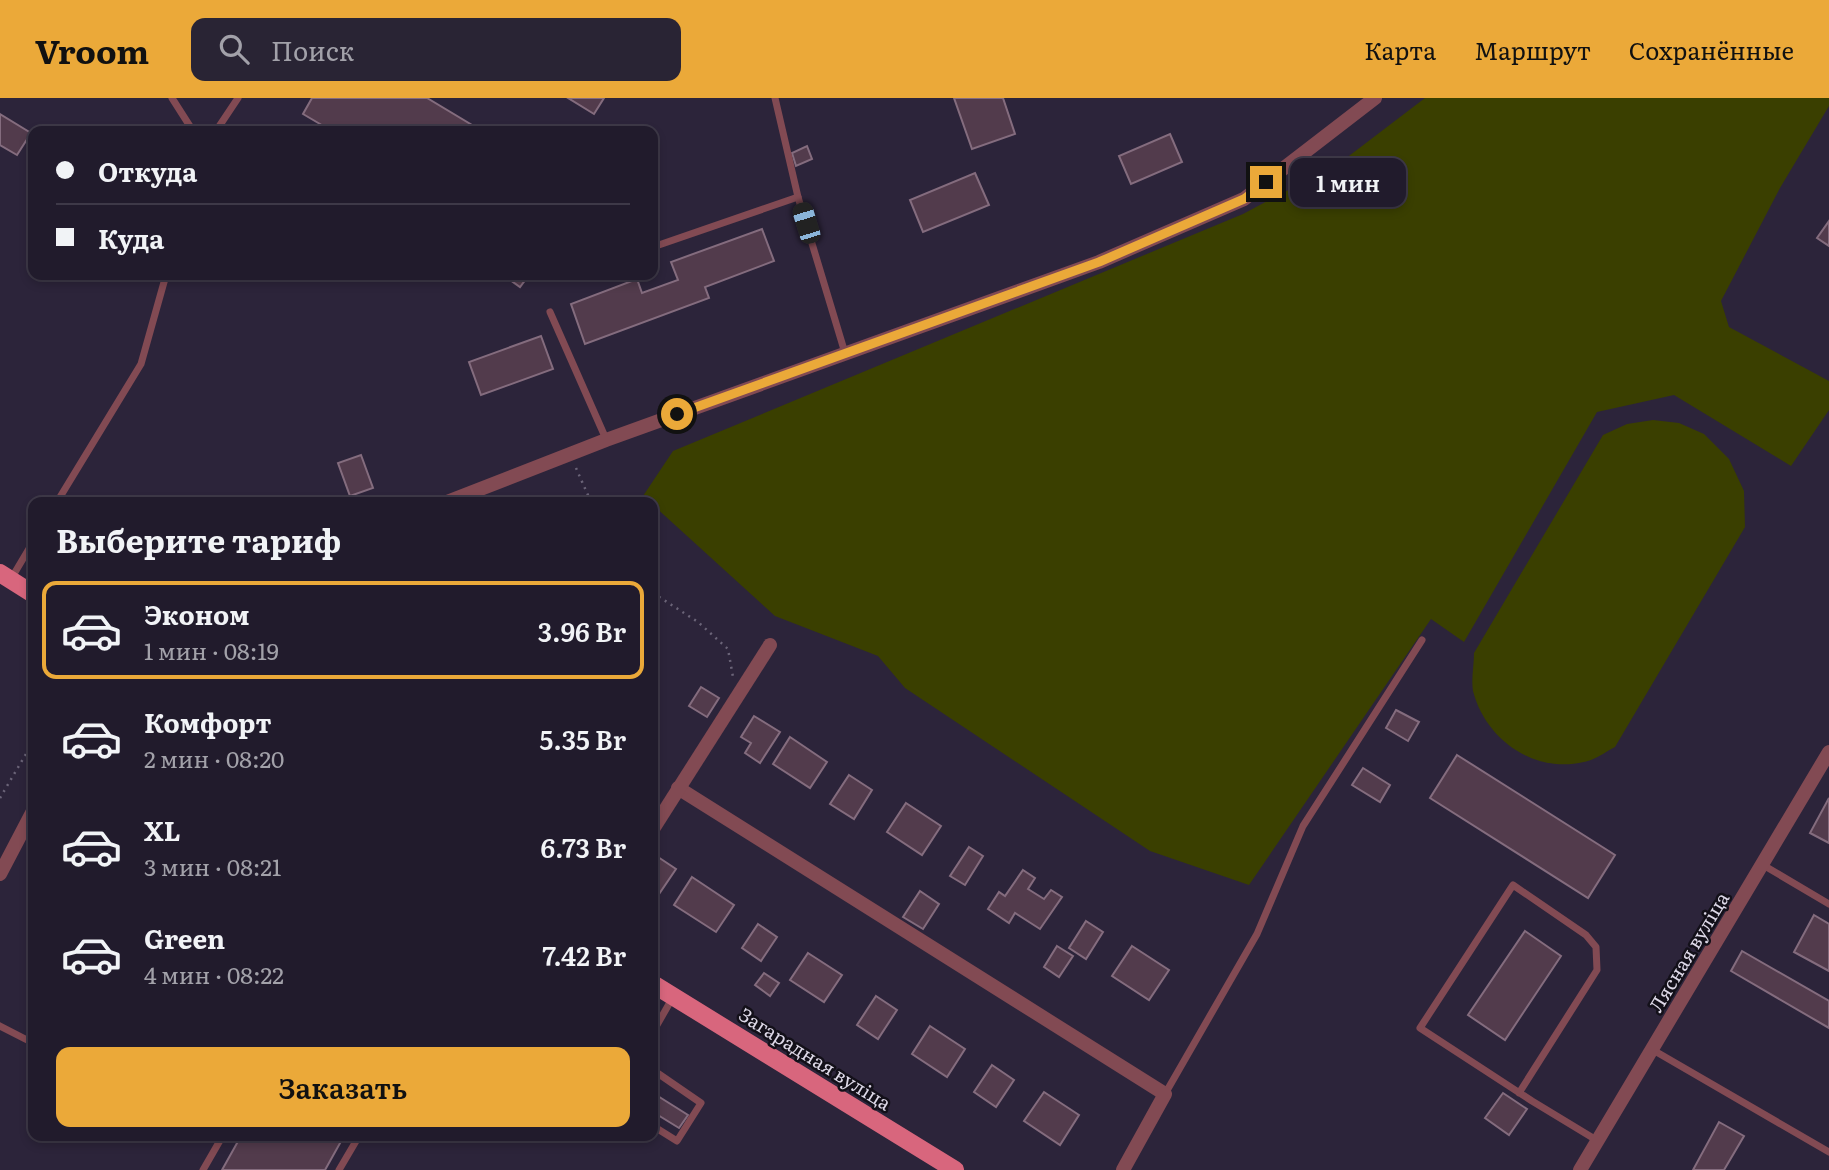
<!DOCTYPE html>
<html lang="ru">
<head>
<meta charset="utf-8">
<style>
	:root { --surface:#211b2c; --page:#292434; --text:#f1f3f6; --muted:#a2a1a9; --line:#3e3948; --accent:#eba939 }
	body { margin:0; font-family:Literata,serif; background:var(--page); color:var(--text); height:100vh; display:flex; flex-direction:column; font-size:26px; white-space:nowrap }
	* { box-sizing:border-box; margin:0 }
	p { font-size:23px; color:var(--muted) }
	.icon { flex:none; width:38px; height:38px; fill:none; stroke:currentColor; stroke-width:2; stroke-linecap:round; stroke-linejoin:round }
	.map { position:relative; flex:1; overflow:hidden }
	.drawer { position:absolute; left:28px; top:399px; width:630px; height:644px; display:flex; flex-direction:column; background:var(--surface); border-radius:14px; box-shadow:0 4px 10px #0003,0 0 0 2px var(--line) }
	.drawer>* { flex:none }
	.banner { position:absolute; left:28px; top:28px; width:630px; height:154px; border-radius:14px; box-shadow:0 4px 10px #0003,0 0 0 2px var(--line); display:grid; align-content:center; height:154px; padding:0 28px; background:var(--surface) }
	.end { position:absolute; width:32px; height:32px; margin:-16px; border:9px solid #eba939; background:#111; box-shadow:0 0 0 4px #111 }
	.from { border-radius:50% }
	.bubble { position:absolute; height:49px; border-radius:14px; background:var(--surface); box-shadow:0 4px 10px #0003,0 0 0 2px var(--line); font-size:23px; font-weight:600; line-height:49px; text-align:center }
	.car { position:absolute; width:21px; height:42px; margin:-21px -10px; border-radius:9px; box-shadow:0 0 5px 2px #0007; background:linear-gradient(#222 24%,#8ab4d8 0 40%,#222 0 76%,#8ab4d8 0 86%,#222 0) }
	.banner b { display:flex; align-items:center; gap:24px; height:66px; font-size:26px }
	.banner b+b { border-top:2px solid var(--line) }
	.banner i { width:18px; height:18px; background:var(--text) }
	ul { padding:0; list-style:none }
	li { display:flex; align-items:center; gap:21px; height:98px; margin:0 14px 10px; padding:0 14px; border:4px solid transparent; border-radius:14px }
	li div { flex:1 }
	li b { display:block; font-size:26px }
	li em { font-style:normal; font-weight:600 }
	li.on { border-color:var(--accent) }
	li>.icon { width:63px; height:63px; stroke-width:1.5 }
	h2 { padding:0 28px; font-size:32px; line-height:84px }
	.button { display:flex; gap:14px; margin-top:auto; padding:14px 28px }
	.button a { flex:1; height:80px; border-radius:14px; background:var(--accent); color:#111; font-size:28px; font-weight:600; line-height:80px; text-align:center }
	header { display:flex; align-items:center; gap:42px; box-sizing:border-box; height:98px; padding:0 35px; background:var(--accent); color:#111 }
	header strong { font-size:33px }
	nav { display:flex; gap:38px; margin-inline-start:auto; font-size:24px }
	.search { width:490px; height:63px; background:var(--page); display:flex; align-items:center; gap:18px; box-sizing:border-box; padding:0 24px; border-radius:14px; color:var(--muted); font-size:26px }
	.map>svg:first-child { display:block }
</style>
</head>
<body>
<header>
<strong>Vroom</strong>
<div class="search"><svg class="icon" aria-label="search" viewBox="0 0 24 24"><circle cx="10" cy="10" r="6"/><path d="M15 15l6 6"/></svg>Поиск</div>
<nav><a>Карта</a><a>Маршрут</a><a>Сохранённые</a></nav>
</header>
<div class="map">
<svg width="1829" height="1072" viewBox="0 0 1829 1072">
	<rect width="100%" height="100%" fill="#2c243a"/>
	<!-- green -->
	<g fill="#3a3f00">
		<path d="M1425,0H1829V8L1780,90L1721,203L1729,229L1829,283V312L1791,368L1674,297L1597,314L1464,544L1431,521L1249,787L1150,753L905,590L878,558L775,518L653,407V404L643,398L673,353L1243,116L1341,64Z"/>
		<path d="M1653,322L1679,325L1704,336L1729,361L1744,393L1745,429L1615,649C1607,653 1599,659 1591,662C1539,679 1486,644 1473,593C1471,582 1474,567 1474,555L1603,337L1627,326Z"/>
	</g>
	<!-- building -->
	<g fill="#523b4c" stroke="#846c7e" stroke-width="2">
		<path d="M312,0H427L482,33H332L303,16Z"/>
		<path d="M568,0H604L594,16Z"/>
		<path d="M954,0H1003L1015,36L972,51Z"/>
		<path d="M0,16L31,35L17,57L0,47Z"/>
		<path d="M1170,36L1182,64L1131,86L1119,58Z"/>
		<path d="M807,48L812,61L796,68L792,55Z"/>
		<path d="M975,75L989,107L923,134L910,102Z"/>
		<path d="M1829,123V148L1817,140Z"/>
		<path d="M762,131L774,163L705,189L709,200L585,246L571,206L637,181L642,195L678,182L671,164Z"/>
		<path d="M503,177H529L520,189Z"/>
		<path d="M541,238L553,271L481,297L469,264Z"/>
		<path d="M361,357L373,390L350,398L338,365Z"/>
		<path d="M701,589L719,600L707,619L689,608Z"/>
		<path d="M1396,612L1419,624L1408,643L1386,630Z"/>
		<path d="M754,618L780,634L760,665L745,655L751,645L741,639Z"/>
		<path d="M790,639L827,664L810,690L773,666Z"/>
		<path d="M1457,657L1615,757L1588,800L1430,700Z"/>
		<path d="M1363,670L1390,687L1380,704L1352,687Z"/>
		<path d="M849,677L872,692L854,721L830,706Z"/>
		<path d="M1829,700V745L1810,735Z"/>
		<path d="M906,705L941,728L922,757L887,734Z"/>
		<path d="M969,749L983,758L965,787L950,778Z"/>
		<path d="M658,759L676,771L659,796L653,792V767Z"/>
		<path d="M1023,772L1035,780L1028,791L1044,801L1051,792L1062,799L1040,831L1015,815L1009,825L988,811L999,794L1005,798Z"/>
		<path d="M692,779L734,807L716,834L674,807Z"/>
		<path d="M920,793L939,806L923,831L903,819Z"/>
		<path d="M1814,817L1829,826V873L1794,854Z"/>
		<path d="M1086,823L1103,834L1086,861L1069,850Z"/>
		<path d="M758,826L777,839L761,863L742,850Z"/>
		<path d="M1525,833L1561,858L1505,942L1468,917Z"/>
		<path d="M1057,848L1073,858L1059,879L1044,869Z"/>
		<path d="M1132,848L1169,872L1149,902L1112,878Z"/>
		<path d="M1742,853L1829,903V930L1731,873Z"/>
		<path d="M808,855L842,877L824,904L790,882Z"/>
		<path d="M764,875L779,885L770,898L755,887Z"/>
		<path d="M876,898L897,912L878,941L857,927Z"/>
		<path d="M930,928L965,951L947,979L912,956Z"/>
		<path d="M992,967L1014,982L996,1009L974,994Z"/>
		<path d="M1044,994L1079,1017L1060,1047L1024,1023Z"/>
		<path d="M653,995L688,1017L679,1030L653,1014Z"/>
		<path d="M1503,995L1527,1011L1509,1037L1485,1020Z"/>
		<path d="M1719,1024L1744,1038L1724,1072H1693Z"/>
		<path d="M241,1038H344L325,1072H222Z"/>
	</g>
	<g fill="none" stroke-linecap="round" stroke-linejoin="round">
		<!-- path -->
		<g stroke="#6b6478" stroke-width="2.5" stroke-dasharray="2 5" stroke-linecap="butt">
			<path d="M576,370L591,404"/>
			<path d="M653,495L698,524L728,551L733,579"/>
			<path d="M0,700L33,644"/>
		</g>
		<!-- service -->
		<g stroke="#824a53" stroke-width="7">
			<path d="M172,0L193,33"/>
			<path d="M775,0L798,99L845,255"/>
			<path d="M216,33L238,0"/>
			<path d="M653,149L798,99"/>
			<path d="M570,178L573,177"/>
			<path d="M550,214L606,341"/>
			<path d="M57,404L141,266L166,177"/>
			<path d="M11,481L33,444"/>
			<path d="M1763,767L1829,806"/>
			<path d="M0,928L33,945"/>
			<path d="M653,934L673,899"/>
			<path d="M1653,952L1829,1054"/>
			<path d="M653,972L701,1005L677,1043L653,1028"/>
			<path d="M1519,995L1597,872L1596,849L1586,837L1513,787L1420,930L1532,1003L1598,1043"/>
			<path d="M1165,996L1257,836L1303,728L1422,542"/>
			<path d="M203,1072L222,1039L221,1038"/>
			<path d="M339,1072L359,1038"/>
		</g>
		<!-- minor -->
		<g stroke="#824a53" stroke-width="14">
			<path d="M447,404L606,342L1099,164L1244,101L1375,0"/>
			<path d="M678,690L1165,996L1123,1072"/>
			<path d="M653,731L770,547"/>
			<path d="M0,776L33,713"/>
			<path d="M1580,1072L1829,654"/>
		</g>
		<!-- primary -->
		<g stroke="#d8667d" stroke-width="18">
			<path d="M0,475L33,496"/>
			<path d="M653,886L955,1072"/>
		</g>
	</g>
	<g fill="none" stroke-linecap="round" stroke-linejoin="round">
		<!-- route -->
		<path stroke="#eba939" stroke-width="9" d="M677,316L1099,164L1244,101L1266,84"/>
	</g>
	<g text-anchor="middle" stroke-width="5" stroke-linejoin="round" paint-order="stroke">
		<!-- street labels -->
		<g font-size="19" fill="#ddd8e7" stroke="#131019">
			<text transform="translate(1689 854) rotate(-59)" y="7">Лясная вуліца</text>
			<text transform="translate(815 961) rotate(32)" y="7">Загарадная вуліца</text>
		</g>
	</g>
</svg>
<i class="end from" style="left:677px;top:316px"></i>
<i class="end" style="left:1266px;top:84px"></i>
<div class="bubble" style="left:1290px;top:60px;width:116px">1 мин</div>
<i class="car" style="left:806px;top:125px;rotate:343deg"></i>
<div class="banner">
<b><i class="from"></i>Откуда</b>
<b><i></i>Куда</b>
</div>
<section class="drawer">
<h2>Выберите тариф</h2>
<ul>
<li class="on"><svg class="icon" aria-label="car" viewBox="0 0 24 24"><path d="M5 17H2v-5l4-1 3-4h7l3 4 3 1v5h-3M9 17h6M6 11h13"/><circle cx="7" cy="17" r="2"/><circle cx="17" cy="17" r="2"/></svg><div><b>Эконом</b><p>1 мин · 08:19</p></div><em>3.96 Br</em></li>
<li><svg class="icon" aria-label="car" viewBox="0 0 24 24"><path d="M5 17H2v-5l4-1 3-4h7l3 4 3 1v5h-3M9 17h6M6 11h13"/><circle cx="7" cy="17" r="2"/><circle cx="17" cy="17" r="2"/></svg><div><b>Комфорт</b><p>2 мин · 08:20</p></div><em>5.35 Br</em></li>
<li><svg class="icon" aria-label="car" viewBox="0 0 24 24"><path d="M5 17H2v-5l4-1 3-4h7l3 4 3 1v5h-3M9 17h6M6 11h13"/><circle cx="7" cy="17" r="2"/><circle cx="17" cy="17" r="2"/></svg><div><b>XL</b><p>3 мин · 08:21</p></div><em>6.73 Br</em></li>
<li><svg class="icon" aria-label="car" viewBox="0 0 24 24"><path d="M5 17H2v-5l4-1 3-4h7l3 4 3 1v5h-3M9 17h6M6 11h13"/><circle cx="7" cy="17" r="2"/><circle cx="17" cy="17" r="2"/></svg><div><b>Green</b><p>4 мин · 08:22</p></div><em>7.42 Br</em></li>
</ul>
<div class="button"><a>Заказать</a></div>
</section>
</div>
</body>
</html>
